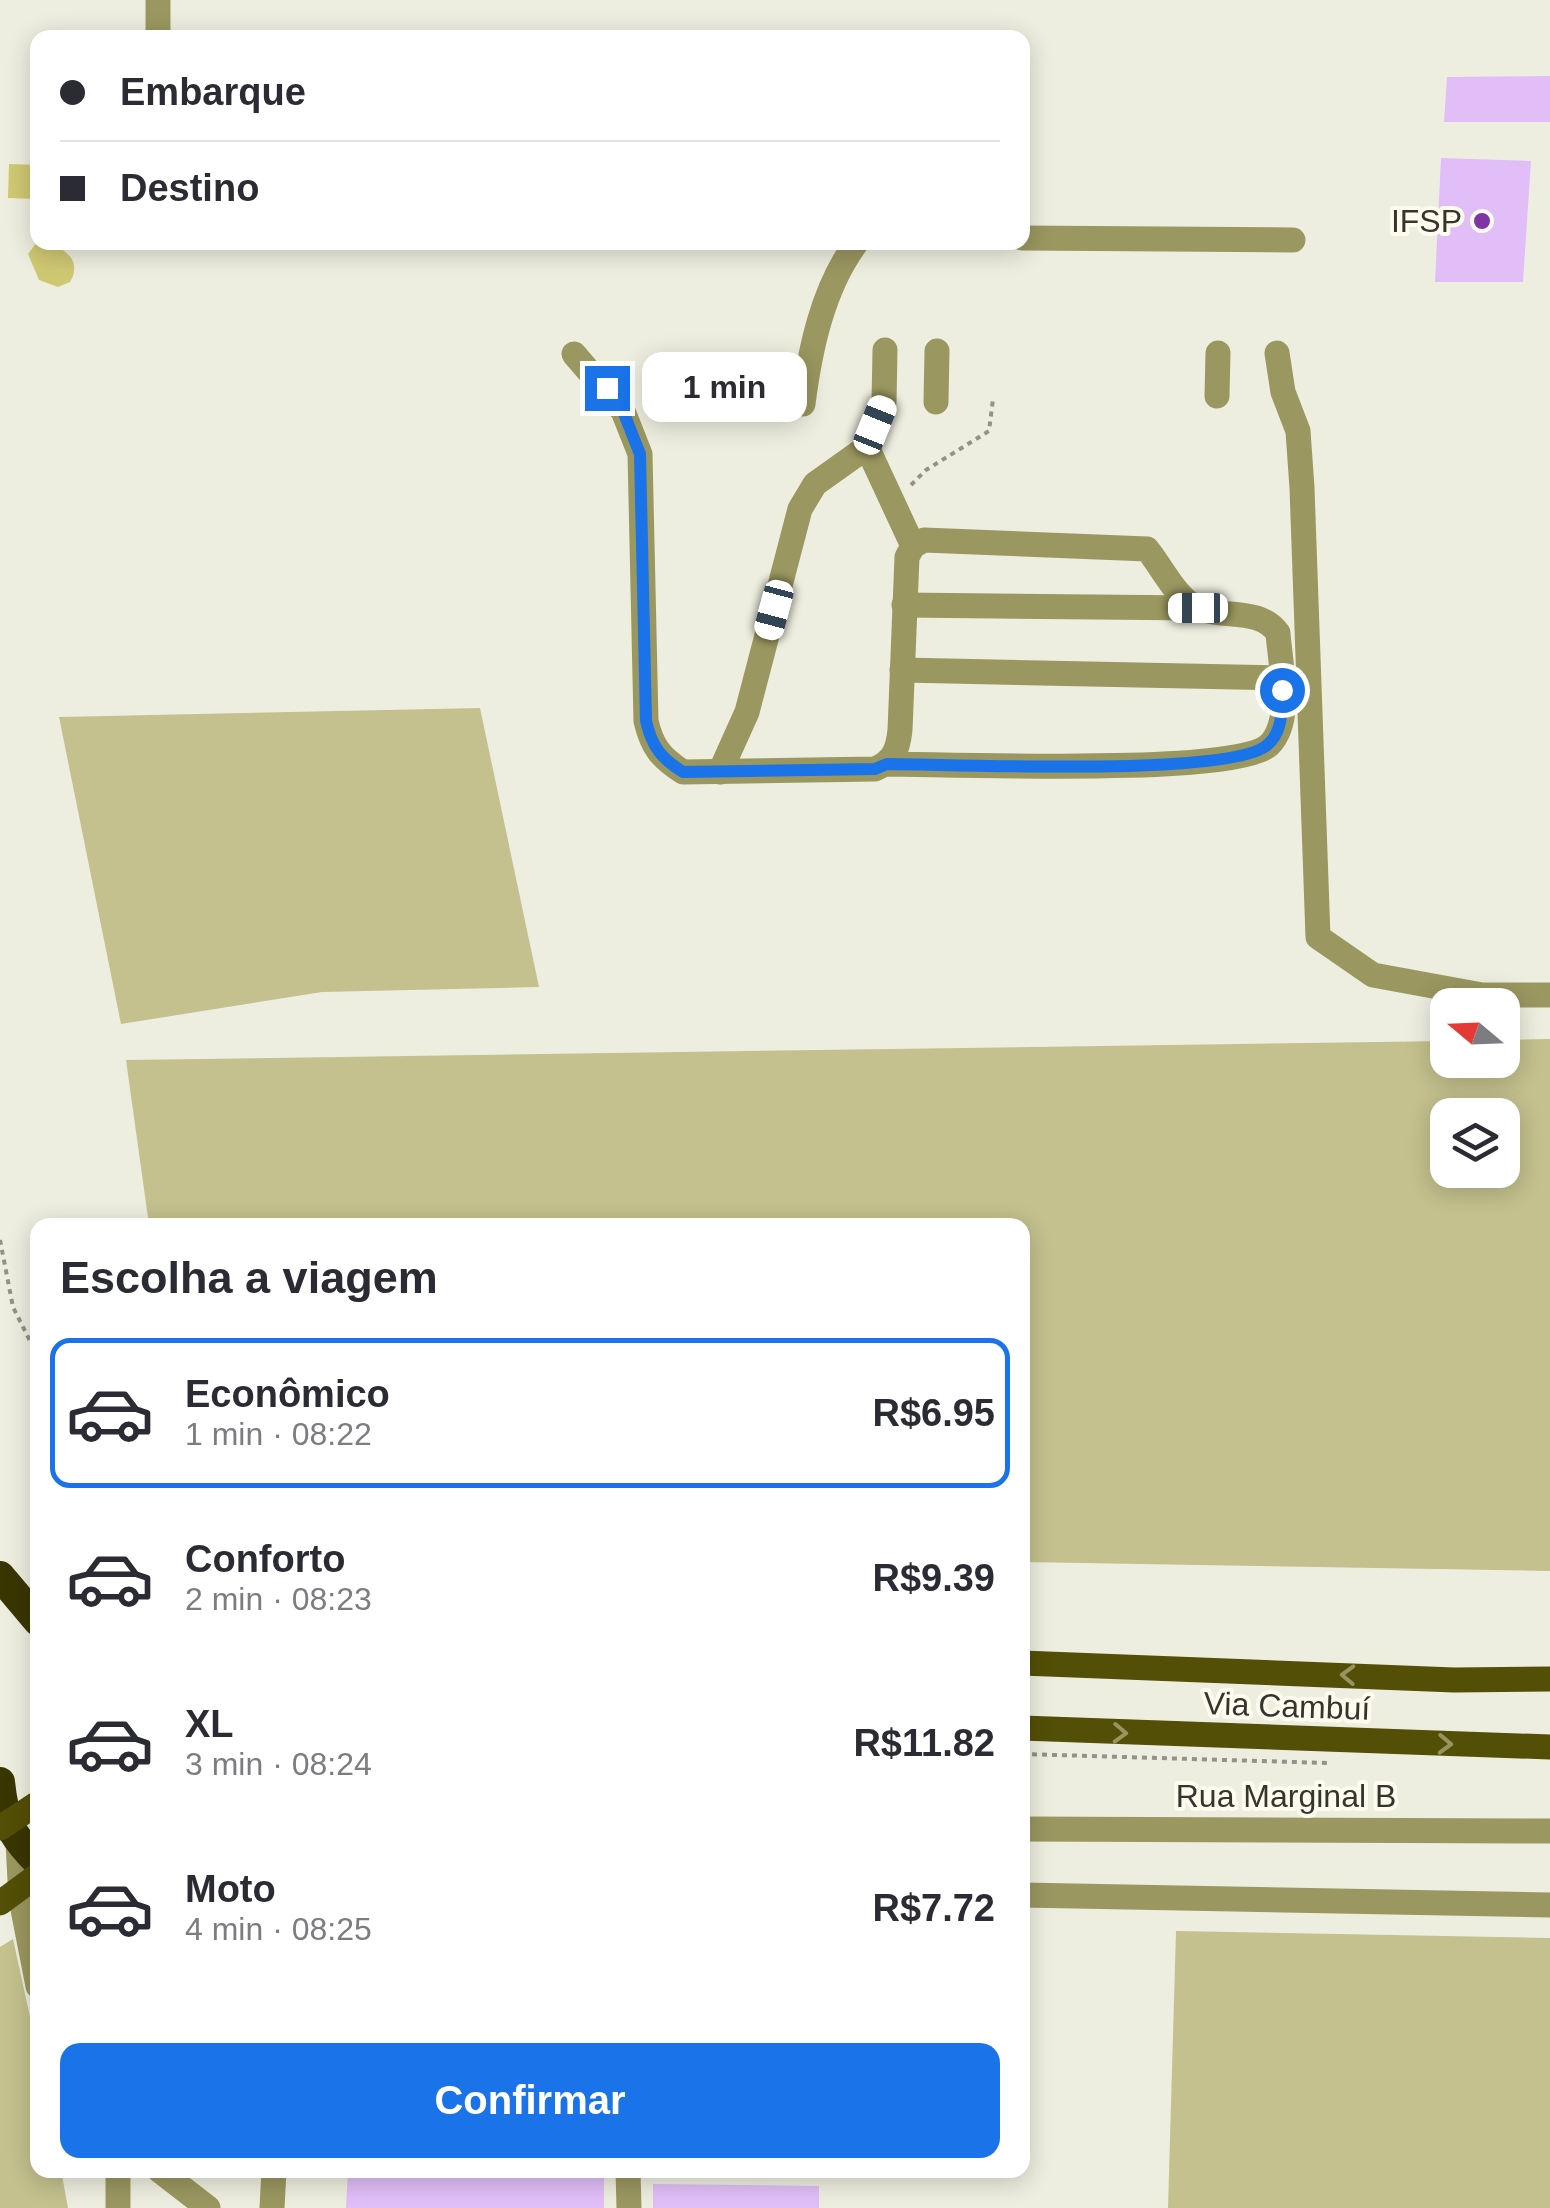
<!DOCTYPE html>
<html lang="pt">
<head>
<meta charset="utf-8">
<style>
	:root { --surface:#fff; --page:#f2f2f3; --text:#2b2b33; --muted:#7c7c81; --line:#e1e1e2; --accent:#1a73e8 }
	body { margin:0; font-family:Helvetica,sans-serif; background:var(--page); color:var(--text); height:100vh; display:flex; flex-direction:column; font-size:38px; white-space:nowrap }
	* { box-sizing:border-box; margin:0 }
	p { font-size:32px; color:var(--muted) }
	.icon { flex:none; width:55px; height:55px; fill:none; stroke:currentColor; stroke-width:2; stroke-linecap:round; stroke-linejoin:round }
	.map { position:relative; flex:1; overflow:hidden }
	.details { position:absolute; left:30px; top:1218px; width:1000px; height:960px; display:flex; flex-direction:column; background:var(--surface); border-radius:20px; box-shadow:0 5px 25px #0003 }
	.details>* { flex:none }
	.banner { position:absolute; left:30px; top:30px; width:1000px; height:220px; border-radius:20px; box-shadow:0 5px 25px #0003; display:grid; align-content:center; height:220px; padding:0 30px; background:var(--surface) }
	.needle { width:65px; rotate:289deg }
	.fabs { position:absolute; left:1430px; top:988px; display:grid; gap:20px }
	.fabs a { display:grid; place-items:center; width:90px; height:90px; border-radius:20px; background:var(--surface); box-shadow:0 5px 25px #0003; font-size:50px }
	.end { position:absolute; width:45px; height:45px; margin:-22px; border:12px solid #1a73e8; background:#fff; box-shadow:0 0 0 5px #fff }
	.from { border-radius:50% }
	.bubble { position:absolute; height:70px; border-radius:20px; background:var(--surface); box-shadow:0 5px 25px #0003; font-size:32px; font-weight:700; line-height:70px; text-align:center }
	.car { position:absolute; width:30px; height:60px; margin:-30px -15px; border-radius:12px; box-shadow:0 0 8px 2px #0007; background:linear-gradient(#fff 24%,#345 0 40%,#fff 0 76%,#345 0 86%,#fff 0) }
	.banner b { display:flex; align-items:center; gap:35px; height:95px; font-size:38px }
	.banner b+b { border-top:2px solid var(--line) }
	.banner i { width:25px; height:25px; background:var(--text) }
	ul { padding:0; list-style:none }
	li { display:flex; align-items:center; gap:30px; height:150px; margin:0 20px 15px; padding:0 10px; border:5px solid transparent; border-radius:20px }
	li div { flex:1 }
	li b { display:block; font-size:38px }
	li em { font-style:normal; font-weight:700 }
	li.selected { border-color:var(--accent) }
	li>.icon { width:90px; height:90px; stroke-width:1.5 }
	h2 { padding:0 30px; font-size:45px; line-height:120px }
	.primary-button { display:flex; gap:20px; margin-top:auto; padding:20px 30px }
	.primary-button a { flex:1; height:115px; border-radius:20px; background:var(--accent); color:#fff; font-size:40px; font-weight:700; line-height:115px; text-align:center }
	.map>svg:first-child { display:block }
</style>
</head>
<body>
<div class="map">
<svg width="1550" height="2208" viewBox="0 0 1550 2208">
	<rect width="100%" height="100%" fill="#eeeee0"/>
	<!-- green -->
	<g fill="#c4c18e" fill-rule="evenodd">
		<path d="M480,708L539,987L322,992L121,1024L59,717Z"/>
		<path d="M1550,1039V1571L1023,1562L1022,1225H149L126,1060L1447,1041L1448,1060H1502L1503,1040ZM1448,1115H1502V1170H1448Z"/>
		<path d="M1176,1931L1550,1938V2208H1168Z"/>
		<path d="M13,1939L37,2049L38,2170H61L68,2208H0V1947Z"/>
	</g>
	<!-- water -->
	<g fill="#cfc873">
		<path d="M9,164L37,165V199L8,198Z"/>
		<path d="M37,242C57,243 85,257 70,282L58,287L39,280L28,254Z"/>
	</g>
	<!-- building -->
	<g fill="#e1bef7">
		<path d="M1550,76V122H1444L1447,77Z"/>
		<path d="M1441,158L1531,161L1523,282H1435Z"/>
		<path d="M348,2170H604V2208H346Z"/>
		<path d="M653,2184L819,2186V2208H653Z"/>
	</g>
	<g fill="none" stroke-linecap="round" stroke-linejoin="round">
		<!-- path -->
		<g stroke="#929288" stroke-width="4" stroke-dasharray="5 5" stroke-linecap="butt">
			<path d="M911,485L926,470L989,431L993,399"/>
			<path d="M0,1240L13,1307L38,1357"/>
			<path d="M1022,1754L1328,1763"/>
		</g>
		<!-- minor -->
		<g stroke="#9b9760" stroke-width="25">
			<path d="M158,38V0"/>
			<path d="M1022,238L1293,240"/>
			<path d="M885,350L884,402L867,447L913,546"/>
			<path d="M1277,353L1283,392L1298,431L1302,488L1318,937L1373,975L1482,995H1550"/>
			<path d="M574,354L623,411L640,454L646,721C652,747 661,758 683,772L875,769C894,761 898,749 900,730L907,557L913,546L924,540L1147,549C1162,567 1177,600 1198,608C1224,619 1259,607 1278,633C1280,664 1294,721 1269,745C1236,776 947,764 887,764"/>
			<path d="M1217,396L1218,353"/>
			<path d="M936,402L937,351"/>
			<path d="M803,404C810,349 823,287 857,242"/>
			<path d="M904,605L1198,608"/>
			<path d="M902,670L1281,678"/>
			<path d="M720,772L747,712L800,509L815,484L867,447"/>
			<path d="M1022,1829L1550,1831"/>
			<path d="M18,1842L21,1899L38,1986"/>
			<path d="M1022,1895L1550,1905"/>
			<path d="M118,2170V2208"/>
			<path d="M159,2170L208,2208"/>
			<path d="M628,2170L629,2208"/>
			<path d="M272,2208L274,2170"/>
		</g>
		<!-- major -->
		<g stroke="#544f06" stroke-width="25">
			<path d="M1022,1663L1454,1680L1550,1679"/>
			<path d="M1022,1728L1550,1747"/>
		</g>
		<!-- highway -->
		<g stroke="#3a3602" stroke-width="30">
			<path d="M0,1576L38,1621"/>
			<path d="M0,1782C4,1820 10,1834 38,1862"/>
		</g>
		<!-- major-bridge -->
		<g stroke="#544f06" stroke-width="25">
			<path d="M0,1828L38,1803"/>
			<path d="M0,1903L38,1875"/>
		</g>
	</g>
	<!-- one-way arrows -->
	<defs><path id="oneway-chevron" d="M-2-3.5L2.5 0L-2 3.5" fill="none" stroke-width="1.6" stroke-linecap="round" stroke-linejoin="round" transform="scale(2.5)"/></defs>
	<g stroke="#979462">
		<use href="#oneway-chevron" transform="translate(1348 1675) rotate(-178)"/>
		<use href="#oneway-chevron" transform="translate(1120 1733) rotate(2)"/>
		<use href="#oneway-chevron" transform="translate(1445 1744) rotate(2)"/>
	</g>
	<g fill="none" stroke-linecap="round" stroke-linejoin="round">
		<!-- route -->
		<path stroke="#1a73e8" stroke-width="12" d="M607,388L623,411L640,454L646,721C652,747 661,758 683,772L875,769L887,764C953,764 1224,777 1266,746C1283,733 1282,710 1282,690"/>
	</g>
	<!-- markers -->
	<circle fill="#8035a7" stroke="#fcfbed" stroke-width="4" cx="1482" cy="221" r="10"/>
	<g text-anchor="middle" stroke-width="8" stroke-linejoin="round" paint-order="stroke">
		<!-- poi labels -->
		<g font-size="32" fill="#35342f" stroke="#fcfbed" text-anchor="end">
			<text x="1462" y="232">IFSP</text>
		</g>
		<!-- street labels -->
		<g font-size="32" fill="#35342f" stroke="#fcfbed">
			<text transform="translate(1287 1706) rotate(2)" y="11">Via Cambuí</text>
			<text x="1286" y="1807">Rua Marginal B</text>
		</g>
	</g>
</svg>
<div class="fabs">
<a><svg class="needle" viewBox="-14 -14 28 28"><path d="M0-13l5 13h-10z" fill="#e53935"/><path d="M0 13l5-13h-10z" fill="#7c7c81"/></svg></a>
<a><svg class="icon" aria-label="layers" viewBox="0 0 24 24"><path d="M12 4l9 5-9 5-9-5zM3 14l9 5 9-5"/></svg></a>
</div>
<i class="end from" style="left:1282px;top:690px"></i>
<i class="end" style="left:607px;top:388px"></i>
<div class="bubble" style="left:642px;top:352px;width:165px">1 min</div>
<i class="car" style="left:875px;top:425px;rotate:22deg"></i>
<i class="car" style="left:1198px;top:608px;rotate:270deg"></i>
<i class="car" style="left:774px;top:610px;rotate:195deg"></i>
<div class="banner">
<b><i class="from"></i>Embarque</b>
<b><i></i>Destino</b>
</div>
<section class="details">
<h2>Escolha a viagem</h2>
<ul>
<li class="selected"><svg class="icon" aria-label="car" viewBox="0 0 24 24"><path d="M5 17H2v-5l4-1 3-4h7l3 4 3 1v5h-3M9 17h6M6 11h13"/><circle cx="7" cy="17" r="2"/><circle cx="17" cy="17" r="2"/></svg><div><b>Econômico</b><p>1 min · 08:22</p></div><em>R$6.95</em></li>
<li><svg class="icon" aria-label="car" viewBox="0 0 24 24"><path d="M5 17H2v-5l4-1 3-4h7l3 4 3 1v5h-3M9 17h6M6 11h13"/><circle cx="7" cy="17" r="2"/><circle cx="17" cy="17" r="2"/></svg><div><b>Conforto</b><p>2 min · 08:23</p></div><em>R$9.39</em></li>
<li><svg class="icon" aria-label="car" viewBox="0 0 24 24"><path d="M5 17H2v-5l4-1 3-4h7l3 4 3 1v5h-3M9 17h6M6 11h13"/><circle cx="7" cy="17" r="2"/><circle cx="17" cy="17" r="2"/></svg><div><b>XL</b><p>3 min · 08:24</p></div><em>R$11.82</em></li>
<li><svg class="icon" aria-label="car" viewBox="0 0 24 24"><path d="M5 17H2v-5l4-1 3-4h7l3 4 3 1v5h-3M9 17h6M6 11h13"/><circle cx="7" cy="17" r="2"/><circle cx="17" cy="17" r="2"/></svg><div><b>Moto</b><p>4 min · 08:25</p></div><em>R$7.72</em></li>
</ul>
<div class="primary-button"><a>Confirmar</a></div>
</section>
</div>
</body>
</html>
